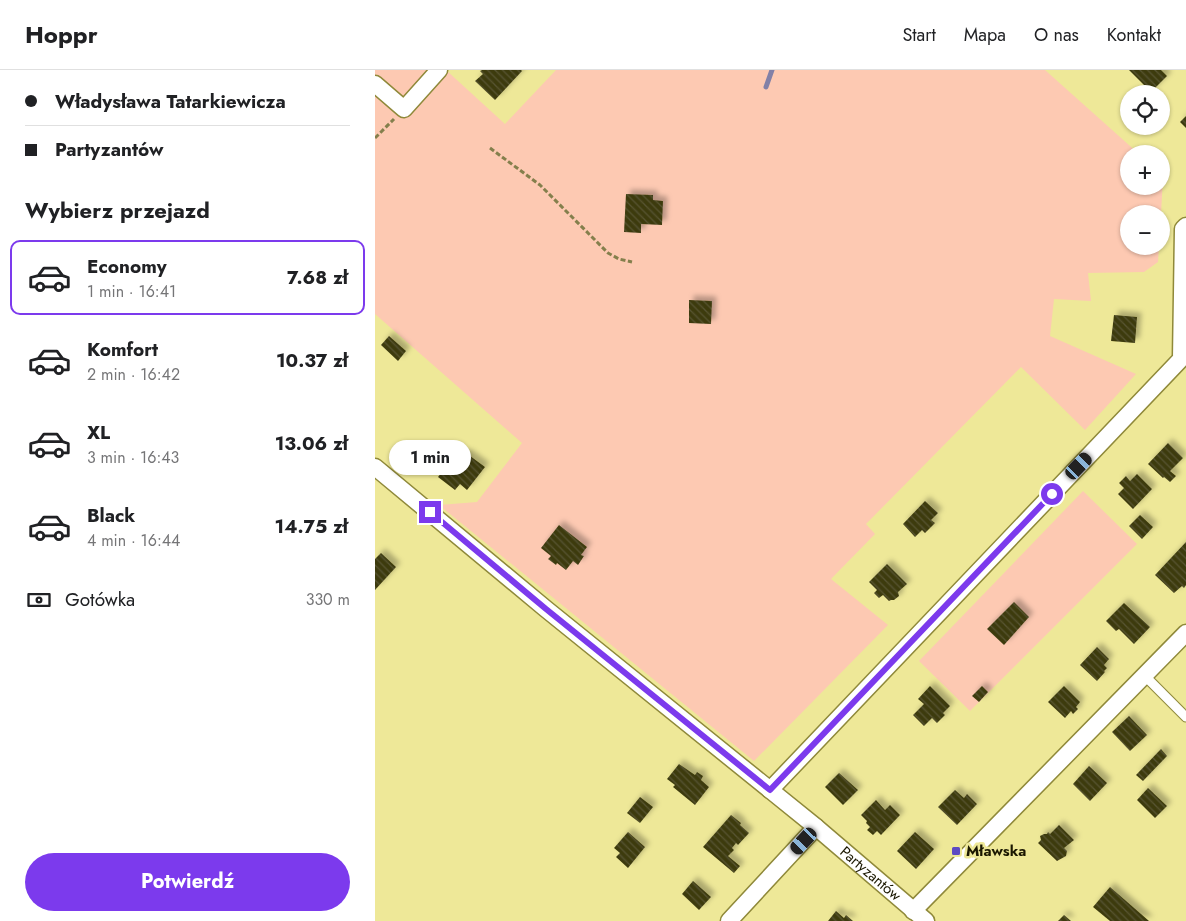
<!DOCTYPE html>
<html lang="pl">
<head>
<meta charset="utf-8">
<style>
	:root { --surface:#fff; --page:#f2f2f2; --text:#202124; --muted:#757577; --line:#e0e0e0; --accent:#7c3aed }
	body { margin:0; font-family:Jost,sans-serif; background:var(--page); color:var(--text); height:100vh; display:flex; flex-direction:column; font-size:19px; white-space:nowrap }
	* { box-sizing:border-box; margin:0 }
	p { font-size:16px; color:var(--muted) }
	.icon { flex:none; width:28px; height:28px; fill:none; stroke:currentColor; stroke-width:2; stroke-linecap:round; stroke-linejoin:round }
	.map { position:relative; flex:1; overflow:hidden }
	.side { display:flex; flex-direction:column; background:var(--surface); width:375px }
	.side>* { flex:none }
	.hud { display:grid; align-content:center; height:110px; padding:0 25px; background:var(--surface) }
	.controls { position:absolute; left:745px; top:15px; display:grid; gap:10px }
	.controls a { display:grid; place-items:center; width:50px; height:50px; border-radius:50%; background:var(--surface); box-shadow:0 1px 4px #0004; font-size:25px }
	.end { position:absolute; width:22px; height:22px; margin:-11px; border:6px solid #7c3aed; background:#fff; box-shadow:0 0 0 2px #fff }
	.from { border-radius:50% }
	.bubble { position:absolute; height:35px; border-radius:18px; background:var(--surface); box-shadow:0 1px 4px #0004; font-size:16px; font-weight:700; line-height:35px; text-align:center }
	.car { position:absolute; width:15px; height:30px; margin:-15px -8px; border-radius:6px; box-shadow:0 0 4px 1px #0007; background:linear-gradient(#222 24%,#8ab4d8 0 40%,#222 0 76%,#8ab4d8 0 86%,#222 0) }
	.hud b { display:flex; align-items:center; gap:18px; height:48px; font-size:19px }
	.hud b+b { border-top:1px solid var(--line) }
	.hud i { width:12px; height:12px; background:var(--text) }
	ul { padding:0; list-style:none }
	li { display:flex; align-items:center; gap:15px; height:75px; margin:0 10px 8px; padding:0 15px; border:2px solid transparent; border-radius:10px }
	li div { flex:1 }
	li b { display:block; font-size:19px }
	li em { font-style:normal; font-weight:700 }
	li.selected { border-color:var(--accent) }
	li>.icon { width:45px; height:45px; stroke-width:1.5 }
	h2 { padding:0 25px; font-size:22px; line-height:60px }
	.pay { display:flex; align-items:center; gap:12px; height:55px; padding:0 25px; font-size:19px }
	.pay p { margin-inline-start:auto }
	.primary-button { display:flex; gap:10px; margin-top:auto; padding:10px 25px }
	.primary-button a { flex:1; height:58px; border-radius:30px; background:var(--accent); color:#fff; font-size:20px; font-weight:700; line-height:58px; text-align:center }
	header { display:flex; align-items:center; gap:30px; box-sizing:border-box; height:70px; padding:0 25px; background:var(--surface); border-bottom:1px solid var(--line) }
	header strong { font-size:24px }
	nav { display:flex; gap:28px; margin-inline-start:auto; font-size:18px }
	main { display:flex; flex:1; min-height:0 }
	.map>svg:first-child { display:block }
</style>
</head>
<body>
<header>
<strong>Hoppr</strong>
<nav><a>Start</a><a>Mapa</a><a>O nas</a><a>Kontakt</a></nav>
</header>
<main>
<section class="side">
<div class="hud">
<b><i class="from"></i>Władysława Tatarkiewicza</b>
<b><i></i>Partyzantów</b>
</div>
<h2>Wybierz przejazd</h2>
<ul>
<li class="selected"><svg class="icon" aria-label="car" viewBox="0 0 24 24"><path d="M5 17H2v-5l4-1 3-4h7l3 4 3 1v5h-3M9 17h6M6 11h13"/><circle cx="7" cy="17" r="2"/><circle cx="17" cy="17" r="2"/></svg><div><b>Economy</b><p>1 min · 16:41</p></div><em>7.68 zł</em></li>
<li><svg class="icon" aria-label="car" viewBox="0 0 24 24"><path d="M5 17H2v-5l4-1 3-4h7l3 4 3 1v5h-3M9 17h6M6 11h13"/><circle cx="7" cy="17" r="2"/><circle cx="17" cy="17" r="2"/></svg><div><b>Komfort</b><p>2 min · 16:42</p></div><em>10.37 zł</em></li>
<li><svg class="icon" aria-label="car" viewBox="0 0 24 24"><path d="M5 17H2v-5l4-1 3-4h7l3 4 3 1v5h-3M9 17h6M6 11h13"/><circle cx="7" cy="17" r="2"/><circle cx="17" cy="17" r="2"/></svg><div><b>XL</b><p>3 min · 16:43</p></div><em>13.06 zł</em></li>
<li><svg class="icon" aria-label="car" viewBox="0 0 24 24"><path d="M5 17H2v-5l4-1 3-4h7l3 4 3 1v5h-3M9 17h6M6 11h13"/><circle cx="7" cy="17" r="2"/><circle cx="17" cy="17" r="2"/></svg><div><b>Black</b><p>4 min · 16:44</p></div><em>14.75 zł</em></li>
</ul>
<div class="pay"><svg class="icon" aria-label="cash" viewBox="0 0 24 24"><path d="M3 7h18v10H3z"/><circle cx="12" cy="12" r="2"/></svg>Gotówka<p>330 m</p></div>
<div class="primary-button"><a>Potwierdź</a></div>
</section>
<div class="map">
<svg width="811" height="851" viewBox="0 0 811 851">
	<defs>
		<pattern id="building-back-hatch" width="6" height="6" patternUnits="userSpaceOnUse" patternTransform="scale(1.25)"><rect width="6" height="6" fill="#3e3b11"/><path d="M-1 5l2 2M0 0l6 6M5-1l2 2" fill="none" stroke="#575431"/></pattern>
		<filter id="shadow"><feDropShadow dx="4.5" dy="-4.5" stdDeviation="2.5" flood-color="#0004"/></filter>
	</defs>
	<rect width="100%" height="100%" fill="#eee898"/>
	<!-- grass -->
	<g fill="#fdc9b2">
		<path d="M0,0H71L130,54L181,0H670L764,84H754V116H786V104L788,106L786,144H754V176H784L783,192L769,202L713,203L716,231L679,229L675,266L761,304L710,360L646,297L491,454L500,464L456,509L513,555L379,691L64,435L102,432L147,373L0,244Z"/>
		<path d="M708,421L762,474L595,641L544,591Z"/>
	</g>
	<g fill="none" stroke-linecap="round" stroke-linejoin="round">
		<!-- stream -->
		<path stroke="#8280a7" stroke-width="5" d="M391,17L397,0"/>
	</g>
	<!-- building -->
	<g fill="url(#building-back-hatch)" filter="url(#shadow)">
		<path d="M107,0H146L147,1L120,30L100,11L108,4L105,1Z"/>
		<path d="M754,0H786L792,6L776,22Z"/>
		<path d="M811,46V58L805,52Z"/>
		<path d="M251,124L278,125V130L288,131L287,155L266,154V163L249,162Z"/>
		<path d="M314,230L337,231L336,254L314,253Z"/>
		<path d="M739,245L762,247L760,273L736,271Z"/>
		<path d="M14,266L31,281L23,291L6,275Z"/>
		<path d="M793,373L808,388L795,401L801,406L795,412L789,407L788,408L773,394Z"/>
		<path d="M91,383L110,397L92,420L85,414L80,420L63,407L79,387L84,391Z"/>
		<path d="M762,404L777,419L758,439L743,424L749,418L744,413L751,406L755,411Z"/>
		<path d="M550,431L563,443L556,450L560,453L550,463L547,460L540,467L528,454Z"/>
		<path d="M765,445L778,457L767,469L754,456Z"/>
		<path d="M184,455L212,477L206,485L209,486L203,495L198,491L191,500L182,493L181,495L173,489L176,486L166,478Z"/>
		<path d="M811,472V515L809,518L807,516L799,523L780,505Z"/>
		<path d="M6,483L21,497L0,520V489Z"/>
		<path d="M512,494L532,514L523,522L524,526L519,530H516L514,531L508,525L504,528L499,523L502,520L494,512Z"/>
		<path d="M639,532L654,547L629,575L612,559Z"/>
		<path d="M749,533L775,557L759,574L744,559L741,561L731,551Z"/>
		<path d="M722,577L734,589L729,595L732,598L729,601L730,602L722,611L705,595Z"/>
		<path d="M555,616L575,636L568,643L570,645L562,653L557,648L549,656L538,645L549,634L543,629Z"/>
		<path d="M607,616L613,622L604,632L597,626Z"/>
		<path d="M689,616L705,632L701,637L703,639L698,644L696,641L690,648L673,632Z"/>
		<path d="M754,646L772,665L755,681L737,662Z"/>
		<path d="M786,679L792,686L768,711L761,705Z"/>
		<path d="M304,694L320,705L322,702L328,706L326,710L334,717L320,735L298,717L300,715L292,709Z"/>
		<path d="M714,696L732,713L715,731L698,714Z"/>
		<path d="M464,703L483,720L468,735L450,717Z"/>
		<path d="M773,718L792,736L780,748L762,730Z"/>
		<path d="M580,720L589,728L592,724L602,734L582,755L563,737Z"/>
		<path d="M265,727L278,737L265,753L252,743Z"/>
		<path d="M501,730L510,740L515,735L525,745L506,765L502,761L498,765L492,760L495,757L491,753L492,751L486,745Z"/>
		<path d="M356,745L366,753L365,755L374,763L363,775L361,773L357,778L359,780L353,786L365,796L359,803L328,777Z"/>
		<path d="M684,755L699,770L689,778L692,781L691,786L682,791L663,773L666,770L665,766L669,764H672L673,762L675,764Z"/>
		<path d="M253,762L270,777L253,798L241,787L245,783L239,778Z"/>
		<path d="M540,762L559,779L541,799L522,781Z"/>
		<path d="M318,811L336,827L324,840L307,824Z"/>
		<path d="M735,817L774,851H735L718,837Z"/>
		<path d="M461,841L469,848L471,845L478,851H453Z"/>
		<path d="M689,845L696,851H683Z"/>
	</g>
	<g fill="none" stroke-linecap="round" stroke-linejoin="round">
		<!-- service casing -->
		<g stroke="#8f893a" stroke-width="11">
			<path id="service" d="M769,605L811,647"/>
		</g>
		<!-- minor casing -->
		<g stroke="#8f893a" stroke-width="19">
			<g id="minor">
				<path d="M0,14L29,39L64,0"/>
				<path id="s1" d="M0,397L171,539L441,757L551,851"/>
				<path d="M395,720L806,289L808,159L811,156"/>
				<path d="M538,841L811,563"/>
				<path d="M354,851L441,757"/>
			</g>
		</g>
		<!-- path -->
		<g stroke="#847f4c" stroke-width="3" stroke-dasharray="5 2.5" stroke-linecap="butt">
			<path d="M0,68L19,49"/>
			<path d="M115,78L165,115L233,183L244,189L257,192"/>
		</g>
		<!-- service -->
		<use href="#service" stroke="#fff" stroke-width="9"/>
		<!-- minor -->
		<use href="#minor" stroke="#fff" stroke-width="16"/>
	</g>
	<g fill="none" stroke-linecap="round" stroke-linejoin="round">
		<!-- route -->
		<path stroke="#7c3aed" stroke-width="6" d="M55,442L171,539L395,720L677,424"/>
	</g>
	<!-- markers -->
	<rect fill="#5d4ac3" stroke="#eee898" stroke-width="2" x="576" y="776" width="10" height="10" rx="2.5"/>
	<g text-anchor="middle" stroke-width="5" stroke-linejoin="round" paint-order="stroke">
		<!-- poi labels -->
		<g font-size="15" font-weight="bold" fill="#1a1700" stroke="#eee898" text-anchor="start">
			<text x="591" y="786">Mławska</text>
		</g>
		<!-- street labels -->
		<g font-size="15" fill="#1a1700" stroke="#eee898">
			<text dy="5" stroke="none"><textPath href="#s1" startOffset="641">Partyzantów</textPath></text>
		</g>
	</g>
</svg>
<div class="controls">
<a><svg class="icon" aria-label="locate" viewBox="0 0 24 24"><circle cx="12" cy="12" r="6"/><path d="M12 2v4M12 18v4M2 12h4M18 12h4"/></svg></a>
<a>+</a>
<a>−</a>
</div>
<i class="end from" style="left:677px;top:424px"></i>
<i class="end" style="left:55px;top:442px"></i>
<div class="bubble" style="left:14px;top:370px;width:82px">1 min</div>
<i class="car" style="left:704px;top:396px;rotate:44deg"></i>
<i class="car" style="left:429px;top:771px;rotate:223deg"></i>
</div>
</main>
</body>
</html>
